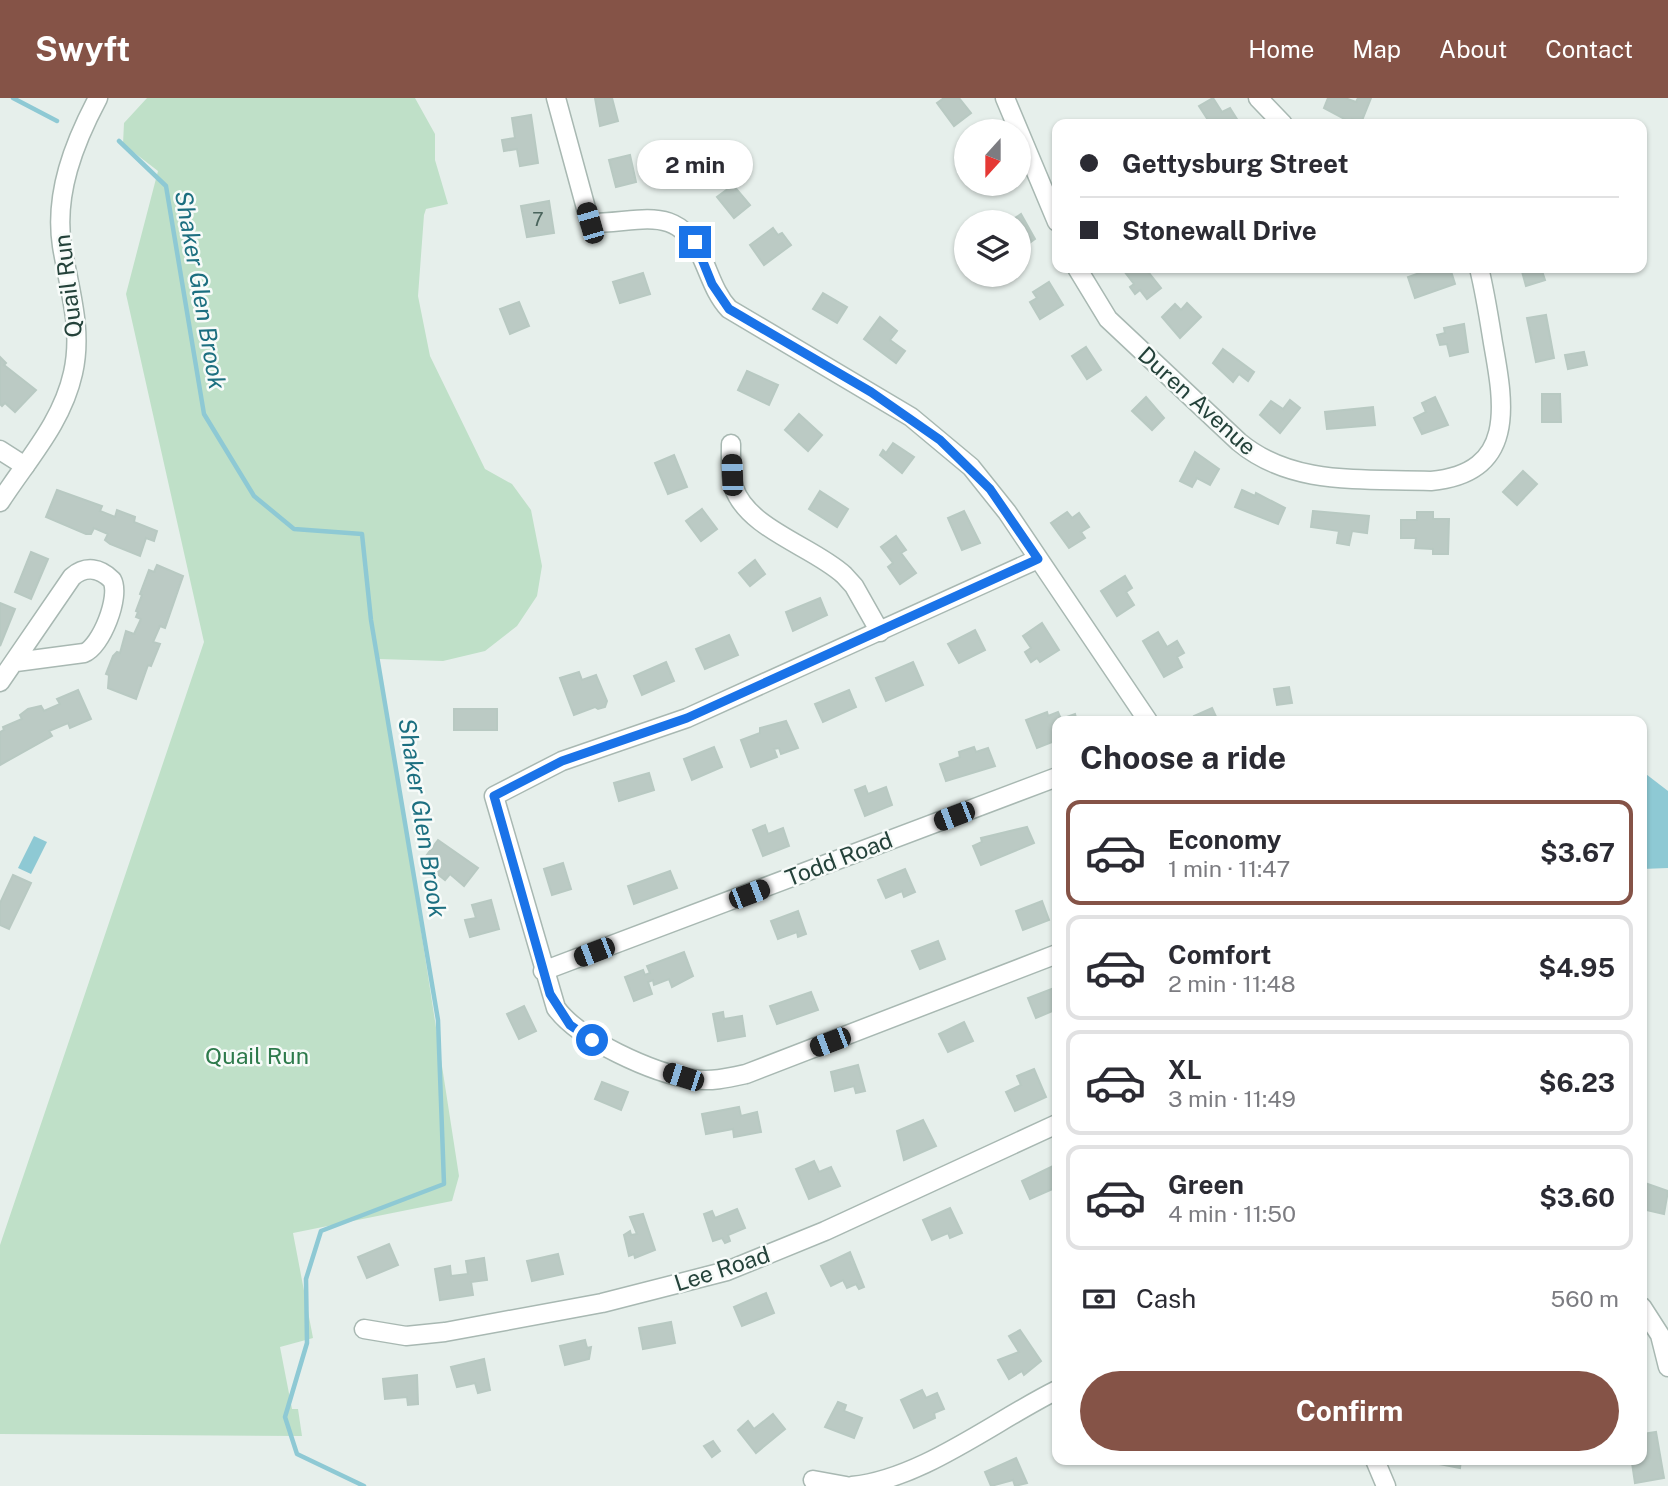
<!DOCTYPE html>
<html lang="en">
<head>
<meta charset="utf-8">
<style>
	:root { --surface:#fff; --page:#f2f2f3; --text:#2b2b33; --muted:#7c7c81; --line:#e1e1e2; --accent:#855347 }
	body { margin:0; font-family:"Public Sans",sans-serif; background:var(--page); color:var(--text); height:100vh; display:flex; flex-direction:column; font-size:26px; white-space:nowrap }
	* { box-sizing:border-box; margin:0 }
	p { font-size:23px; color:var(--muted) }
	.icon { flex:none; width:38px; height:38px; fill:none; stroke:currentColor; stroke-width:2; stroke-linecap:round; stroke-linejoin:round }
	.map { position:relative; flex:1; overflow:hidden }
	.details { position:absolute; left:1052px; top:618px; width:595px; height:749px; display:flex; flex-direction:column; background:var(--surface); border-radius:14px; box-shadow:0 2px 5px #0004 }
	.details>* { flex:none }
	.hud { position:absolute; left:1052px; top:21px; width:595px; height:154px; border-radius:14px; box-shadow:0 2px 5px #0004; display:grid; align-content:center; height:154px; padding:0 28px; background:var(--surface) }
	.needle { width:46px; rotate:201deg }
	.buttons { position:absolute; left:954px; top:21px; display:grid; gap:14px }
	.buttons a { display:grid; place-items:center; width:77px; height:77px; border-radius:50%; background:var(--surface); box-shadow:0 2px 5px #0004; font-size:35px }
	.end { position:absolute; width:32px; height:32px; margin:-16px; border:9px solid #1a73e8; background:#fff; box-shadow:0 0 0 4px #fff }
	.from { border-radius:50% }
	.bubble { position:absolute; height:49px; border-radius:24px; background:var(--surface); box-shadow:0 2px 5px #0004; font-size:23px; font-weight:700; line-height:49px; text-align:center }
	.car { position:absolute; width:21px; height:42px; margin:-21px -10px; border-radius:9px; box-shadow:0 0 5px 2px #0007; background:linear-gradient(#222 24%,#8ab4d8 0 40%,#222 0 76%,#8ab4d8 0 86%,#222 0) }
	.hud b { display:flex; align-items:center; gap:24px; height:66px; font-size:26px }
	.hud b+b { border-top:2px solid var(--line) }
	.hud i { width:18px; height:18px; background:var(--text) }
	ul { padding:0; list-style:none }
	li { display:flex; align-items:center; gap:21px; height:105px; margin:0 14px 10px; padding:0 14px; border:4px solid var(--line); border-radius:14px }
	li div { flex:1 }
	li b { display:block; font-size:26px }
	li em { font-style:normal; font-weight:700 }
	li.active { border-color:var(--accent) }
	li>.icon { width:63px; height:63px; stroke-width:1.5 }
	h2 { padding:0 28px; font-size:32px; line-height:84px }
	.pay { display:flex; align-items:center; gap:18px; height:77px; padding:0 28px; font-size:26px }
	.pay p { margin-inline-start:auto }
	.cta { display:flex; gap:14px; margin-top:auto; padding:14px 28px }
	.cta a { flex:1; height:80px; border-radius:42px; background:var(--accent); color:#fff; font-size:28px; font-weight:700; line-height:80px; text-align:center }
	header { display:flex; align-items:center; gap:42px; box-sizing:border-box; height:98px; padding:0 35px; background:var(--accent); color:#fff }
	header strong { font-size:33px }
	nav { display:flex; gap:38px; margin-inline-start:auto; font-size:24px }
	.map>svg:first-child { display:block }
</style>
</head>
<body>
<header>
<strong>Swyft</strong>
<nav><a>Home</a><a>Map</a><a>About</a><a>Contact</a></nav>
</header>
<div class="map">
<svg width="1668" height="1388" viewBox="0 0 1668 1388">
	<rect width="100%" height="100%" fill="#e6efeb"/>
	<!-- green -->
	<path fill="#bfe0c8" d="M147,0H415L435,36V62L448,106L426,111L424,117L418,198L430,258L485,371L512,386L531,412L542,468L537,498L517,528L485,553L443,563L379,561L459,1078L452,1103L293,1135L313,1240L280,1249L292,1311H298L302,1338L0,1336V1147L204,544L126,196L158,73L123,46L124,25Z"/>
	<!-- water -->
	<g fill="#8ec9d4">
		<path d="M1642,673L1668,693V770L1642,771Z"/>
		<path d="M34,738L47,744L31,776L18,770Z"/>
	</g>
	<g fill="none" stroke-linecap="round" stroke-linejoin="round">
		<!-- stream -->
		<g stroke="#8ec9d4" stroke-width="4.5">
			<path d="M13,0L57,23"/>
			<path d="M119,43L166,88L204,316L254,398L294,431L362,436L371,522L438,922L444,1086L321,1133L306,1181L307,1245L285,1319L297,1356L364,1388"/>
		</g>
	</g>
	<!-- building -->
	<g fill="#bbcac4" stroke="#b8c9c2" stroke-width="2">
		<path d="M595,0H612L618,23L600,28Z"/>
		<path d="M944,0H959L971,15L954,28L937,5Z"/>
		<path d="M1213,0L1222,14L1230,10L1240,26H1206L1208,22L1199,8Z"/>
		<path d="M1328,0H1345L1356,4L1358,0H1371L1361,25L1352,21L1350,24L1324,10Z"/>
		<path d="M531,17L538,65L520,68L517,51L504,53L502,42L515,40L512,20Z"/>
		<path d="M630,57L636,84L616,89L609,62Z"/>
		<path d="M733,87L750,107L734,120L717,99Z"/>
		<path d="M549,103L554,135L527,139L521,108Z"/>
		<path d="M1021,116L1035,141L1021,151L1018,124H1009Z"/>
		<path d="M773,130L778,137L782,135L791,147L764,167L750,147Z"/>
		<path d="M1128,170H1145L1161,190L1147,201L1140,192L1135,196L1130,189L1134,186L1124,173Z"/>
		<path d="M1427,170H1450L1455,186L1415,200L1408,179L1428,172Z"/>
		<path d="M1521,170H1541L1545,182L1526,188Z"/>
		<path d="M643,175L650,196L620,205L613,184Z"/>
		<path d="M1049,184L1063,207L1040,221L1030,204L1037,200L1033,194Z"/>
		<path d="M823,195L847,209L837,225L813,211Z"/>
		<path d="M519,204L529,228L510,236L500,211Z"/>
		<path d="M1187,205L1201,219L1180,240L1162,219L1175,206L1181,212Z"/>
		<path d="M1546,217L1554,260L1536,264L1527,220Z"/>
		<path d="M880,219L897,233L890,242L905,253L896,265L864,241Z"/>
		<path d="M1464,226L1468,254L1450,258L1447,246L1440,247L1437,237L1445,235L1444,230Z"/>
		<path d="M1086,249L1101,272L1087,281L1072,258Z"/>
		<path d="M1223,251L1254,274L1248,283L1239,276L1233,284L1213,265Z"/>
		<path d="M1584,254L1587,267L1568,271L1565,257Z"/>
		<path d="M0,259L6,265L4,267L36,292L15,314L5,305L2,308L0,306Z"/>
		<path d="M747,273L778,287L769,307L738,292Z"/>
		<path d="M1542,296H1560L1561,324H1542Z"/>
		<path d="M1146,299L1164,320L1152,332L1132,313Z"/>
		<path d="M1435,299L1448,327L1422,336L1414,320L1426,314L1422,305Z"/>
		<path d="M1290,302L1300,310L1280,335L1260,317L1271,303L1283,311Z"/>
		<path d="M1373,309L1375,327L1327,331L1325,314Z"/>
		<path d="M799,316L822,337L808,353L785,332Z"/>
		<path d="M893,345L914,359L902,375L880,357L883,352L886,355Z"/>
		<path d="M1195,354L1219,371L1210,387L1197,380L1192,389L1180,383Z"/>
		<path d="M674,357L687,389L668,396L655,365Z"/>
		<path d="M1523,373L1537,386L1517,407L1503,394Z"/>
		<path d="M57,392L102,408L100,413L115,419L117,412L135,419L134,424L157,433L154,443L146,440L140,458L110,446L105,442L108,436L94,430L91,436H86L46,419Z"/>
		<path d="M1242,392L1255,398L1256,395L1285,410L1278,426L1235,409Z"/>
		<path d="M820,393L848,411L837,429L809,411Z"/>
		<path d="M702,411L717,431L701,443L686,423Z"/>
		<path d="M964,413L980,445L962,452L948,420Z"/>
		<path d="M1313,413L1369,418L1367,435L1352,433L1349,447L1337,445L1339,433L1311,429Z"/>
		<path d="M1067,414L1072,420L1079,415L1089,429L1081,434L1085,440L1069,450L1051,425Z"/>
		<path d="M1417,414H1433V421H1449L1448,456H1433V451L1415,450L1416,440H1401V422H1417Z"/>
		<path d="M896,438L906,452L901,455L916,475L900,486L888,469L893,465L881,449Z"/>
		<path d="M31,454L48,461L31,501L15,494Z"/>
		<path d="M755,462L765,476L750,488L739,475Z"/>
		<path d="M157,467L183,478L165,530L160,528L153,544L160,546L151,568L148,567L136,601L108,590L109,577L106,576L113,558L117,554L120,555L126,533L134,536L141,521L136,519L138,514L136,513L142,497L140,496L149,472L154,474Z"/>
		<path d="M1125,478L1132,490L1126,494L1134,507L1117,518L1101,493Z"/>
		<path d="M820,500L827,517L793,533L786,514Z"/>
		<path d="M0,505L15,511L0,548Z"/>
		<path d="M1042,525L1059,552L1040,564L1037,560L1031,564L1025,554L1031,550L1023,538Z"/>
		<path d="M975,532L985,552L959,565L948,546Z"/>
		<path d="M1158,534L1167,549L1177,543L1184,555L1177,559L1182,569L1164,579L1143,543Z"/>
		<path d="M729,537L738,557L705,571L696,551Z"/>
		<path d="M666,564L674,583L642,597L634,578Z"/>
		<path d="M913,564L923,587L886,603L876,580Z"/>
		<path d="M579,574L582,582L596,577L607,603L605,609L598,611L595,609L574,617L560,580Z"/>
		<path d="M1289,589L1292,605L1277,607L1274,591Z"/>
		<path d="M78,592L91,621L70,630L68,625L49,633L52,638L0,667V634L4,632L3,629L22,621L20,617L28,611L41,608L44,613L60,606L57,601Z"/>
		<path d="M849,592L856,609L823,624L815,606Z"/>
		<path d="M1212,610L1218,623H1196L1194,618Z"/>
		<rect x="454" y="611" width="43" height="21"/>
		<path d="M1047,614L1048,618L1058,614L1061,621L1075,616L1077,623H1057V642L1037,650L1026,622Z"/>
		<path d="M786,623L798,650L781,656L779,650L774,651L777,659L751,669L741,642L760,635V630Z"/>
		<path d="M714,649L722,669L692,682L684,661Z"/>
		<path d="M974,649L976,654L988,650L995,668L946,683L940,666L960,659L959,654Z"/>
		<path d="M649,675L654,692L619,703L614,685Z"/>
		<path d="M865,688L868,696L886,689L892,707L865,718L855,692Z"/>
		<path d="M765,727L768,736L783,730L789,748L763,758L753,732Z"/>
		<path d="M1027,729L1034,745L981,767L973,748L982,744L981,740Z"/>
		<path d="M438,742L478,770L464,788L450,776L445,782L435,774L439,768L426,758Z"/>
		<path d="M563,765L571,791L552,797L544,771Z"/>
		<path d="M905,771L915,794L904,799L902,793L886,800L878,782Z"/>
		<path d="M670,773L677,790L634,806L628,788Z"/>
		<path d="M13,777L31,785L9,831L0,827V805Z"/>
		<path d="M491,802L499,831L470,839L465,822L476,820L472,807Z"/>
		<path d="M1042,803L1049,822L1023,832L1016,813Z"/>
		<path d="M798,813L806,836L798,839L797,834L778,841L771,823Z"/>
		<path d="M938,843L945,861L920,871L912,853Z"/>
		<path d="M684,854L693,878L672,889L669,881L654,887L653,882L648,884L652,896L634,903L625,879L643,872L645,877L650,875L647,868Z"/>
		<path d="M1054,890L1057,891V911L1036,920L1028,900Z"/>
		<path d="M811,894L818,912L777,926L770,908Z"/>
		<path d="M524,908L536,933L519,941L507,916Z"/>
		<path d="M723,914L724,921L742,918L745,938L718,943L713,916Z"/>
		<path d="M964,924L973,943L948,954L939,936Z"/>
		<path d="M858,967L865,993L856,995L854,988L835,993L831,974Z"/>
		<path d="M1034,971L1046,999L1015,1013L1006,994L1021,987L1017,978Z"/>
		<path d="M602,984L628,994L621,1012L595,1001Z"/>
		<path d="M739,1009L741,1018L757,1014L761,1034L734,1039L733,1031L706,1036L702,1016Z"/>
		<path d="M923,1022L936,1048L904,1062L897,1033Z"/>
		<path d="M814,1063L819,1074L831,1069L840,1088L809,1101L796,1071Z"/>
		<path d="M1057,1066V1089L1030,1101L1022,1083Z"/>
		<path d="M1642,1084L1668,1093L1664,1116L1642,1111Z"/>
		<path d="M950,1110L962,1135L950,1140L948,1135L932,1142L923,1122Z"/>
		<path d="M737,1111L745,1130L728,1137L730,1143L725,1145L722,1140L713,1143L704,1116L712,1113L715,1120Z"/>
		<path d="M643,1116L655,1152L635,1160L634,1156L629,1158L624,1137L630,1133L631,1137L637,1136L630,1119Z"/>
		<path d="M389,1146L398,1167L367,1180L358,1159Z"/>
		<path d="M850,1154L864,1189L859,1191L856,1186L847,1190L843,1182L831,1188L821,1168Z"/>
		<path d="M558,1156L563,1176L532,1183L527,1163Z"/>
		<path d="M484,1160L487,1182L471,1184L473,1197L440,1202L435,1171L450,1168L451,1178L468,1176L466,1163Z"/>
		<path d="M766,1195L774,1215L742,1228L734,1209Z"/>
		<path d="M671,1224L675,1245L643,1251L639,1230Z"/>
		<path d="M1020,1232L1041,1263L1024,1277L1022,1273L1009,1281L998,1262L1019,1254L1009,1238Z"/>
		<path d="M585,1242L587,1250L591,1249L589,1261L565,1267L560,1248Z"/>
		<path d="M484,1261L490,1292L478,1295L475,1285L457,1289L451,1269Z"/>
		<path d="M417,1277L418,1306L408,1307L407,1299L385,1301L383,1281Z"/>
		<path d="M922,1292L926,1300L937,1295L944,1311L934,1315L935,1320L914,1330L901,1302Z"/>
		<path d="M838,1304L846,1307L844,1313L862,1320L854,1340L825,1329Z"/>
		<path d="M773,1316L785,1331L756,1355L738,1332L748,1323L754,1331Z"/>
		<path d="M1656,1334L1664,1380L1635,1385L1632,1365L1642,1362V1336Z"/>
		<path d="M713,1343L720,1353L712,1359L704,1348Z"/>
		<path d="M1016,1360L1027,1385L1015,1388L1013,1382L991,1388L985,1374Z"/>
		<path d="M1440,1362H1461L1460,1370L1439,1366Z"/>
	</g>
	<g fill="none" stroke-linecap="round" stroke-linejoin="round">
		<!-- street casing -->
		<g stroke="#a8b8b2" stroke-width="21">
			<g id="street">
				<path d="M556,0L590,125C642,125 678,104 703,162C711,180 716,197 729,211L911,319L971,369L1007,414L1148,623"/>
				<path d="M1005,0L1057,124"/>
				<path d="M1258,0L1283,26"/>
				<path d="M1077,170L1108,221L1239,344C1293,389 1364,380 1431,383C1517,375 1504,306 1493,245C1489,220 1485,194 1479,170"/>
				<path d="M731,346C731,360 730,376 734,390C748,431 814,449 844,477L854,488L880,534"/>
				<path d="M0,352L25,368"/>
				<path d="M0,404C27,362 62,325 73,275C83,231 69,191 62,148C54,96 74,45 98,0"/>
				<path d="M1038,461L687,620L562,663L494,698L556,910C579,942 653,975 692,981C711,984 728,980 746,976L1057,856"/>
				<path d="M0,584L72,479C86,467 100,470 112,482C121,498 101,549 84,555L16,564"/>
				<path d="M543,873L1057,679"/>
				<path d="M1642,1209L1660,1237L1668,1269"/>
				<path d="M364,1231L406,1238L445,1234L602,1205L727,1173L825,1133L1057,1026"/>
				<path d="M1375,1362L1386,1388"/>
				<path d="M813,1382L846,1388"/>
				<path d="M852,1388C922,1381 994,1323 1057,1292"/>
			</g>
		</g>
		<!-- street -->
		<use href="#street" stroke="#fff" stroke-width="18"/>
	</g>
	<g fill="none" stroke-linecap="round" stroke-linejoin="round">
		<!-- route -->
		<path stroke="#1a73e8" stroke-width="9" d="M592,942L570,927L550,896L494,698L562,663L687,620L1038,461L990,391L940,342L871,294L729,211L712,186L695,144"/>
	</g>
	<g text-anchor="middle" stroke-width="5" stroke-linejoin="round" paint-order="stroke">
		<!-- number labels -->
		<g font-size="19" fill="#4a645c">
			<text x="538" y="128">7</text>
		</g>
		<!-- street labels -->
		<g font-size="23" fill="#24423a" stroke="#f7fbf9">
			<text transform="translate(68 188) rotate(-97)" y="8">Quail Run</text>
			<text transform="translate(1197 303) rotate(42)" y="8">Duren Avenue</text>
			<text transform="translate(839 761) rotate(-21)" y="8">Todd Road</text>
			<text transform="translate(722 1171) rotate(-18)" y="8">Lee Road</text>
		</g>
		<!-- park labels -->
		<g font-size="23" fill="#2d7a4b" stroke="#f7fbf9">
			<text x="257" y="966">Quail Run</text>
		</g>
		<!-- water labels -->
		<g font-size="24" font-style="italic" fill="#1c6f80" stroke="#f7fbf9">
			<text transform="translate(200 192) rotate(80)" y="8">Shaker Glen Brook</text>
			<text transform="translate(422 720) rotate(81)" y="8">Shaker Glen Brook</text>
		</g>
	</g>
</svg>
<div class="buttons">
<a><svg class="needle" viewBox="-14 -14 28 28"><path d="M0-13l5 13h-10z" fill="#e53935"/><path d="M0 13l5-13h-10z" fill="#7c7c81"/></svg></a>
<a><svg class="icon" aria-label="layers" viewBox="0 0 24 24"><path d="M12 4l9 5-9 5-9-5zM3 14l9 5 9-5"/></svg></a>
</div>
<i class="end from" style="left:592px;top:942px"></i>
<i class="end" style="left:695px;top:144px"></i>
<div class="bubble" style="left:637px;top:42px;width:116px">2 min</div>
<i class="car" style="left:590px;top:125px;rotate:344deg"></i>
<i class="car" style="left:732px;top:377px;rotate:358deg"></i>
<i class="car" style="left:954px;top:718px;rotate:249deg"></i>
<i class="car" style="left:749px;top:796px;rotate:69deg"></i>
<i class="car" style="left:594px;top:854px;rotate:249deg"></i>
<i class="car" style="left:830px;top:944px;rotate:249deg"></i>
<i class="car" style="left:683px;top:979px;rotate:288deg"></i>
<div class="hud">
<b><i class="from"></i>Gettysburg Street</b>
<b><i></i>Stonewall Drive</b>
</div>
<section class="details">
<h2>Choose a ride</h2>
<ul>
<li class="active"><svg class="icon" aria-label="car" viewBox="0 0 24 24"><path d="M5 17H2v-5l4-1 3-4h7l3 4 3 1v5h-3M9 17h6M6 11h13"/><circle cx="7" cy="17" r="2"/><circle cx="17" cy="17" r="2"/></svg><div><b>Economy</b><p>1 min · 11:47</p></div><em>$3.67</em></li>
<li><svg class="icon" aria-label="car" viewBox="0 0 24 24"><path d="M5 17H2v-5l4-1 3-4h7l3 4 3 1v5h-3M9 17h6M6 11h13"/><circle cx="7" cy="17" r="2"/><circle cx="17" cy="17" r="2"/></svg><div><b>Comfort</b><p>2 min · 11:48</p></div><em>$4.95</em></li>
<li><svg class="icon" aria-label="car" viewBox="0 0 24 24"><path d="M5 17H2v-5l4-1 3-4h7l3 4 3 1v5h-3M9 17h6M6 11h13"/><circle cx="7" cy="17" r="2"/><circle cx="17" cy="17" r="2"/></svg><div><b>XL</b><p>3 min · 11:49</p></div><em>$6.23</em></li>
<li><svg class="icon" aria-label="car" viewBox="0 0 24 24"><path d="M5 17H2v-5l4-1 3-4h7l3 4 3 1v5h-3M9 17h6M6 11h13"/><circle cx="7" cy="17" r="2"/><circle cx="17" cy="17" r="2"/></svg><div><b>Green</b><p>4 min · 11:50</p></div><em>$3.60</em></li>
</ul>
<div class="pay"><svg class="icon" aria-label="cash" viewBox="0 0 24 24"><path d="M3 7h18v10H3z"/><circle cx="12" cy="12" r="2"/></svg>Cash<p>560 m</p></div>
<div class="cta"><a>Confirm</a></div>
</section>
</div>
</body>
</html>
